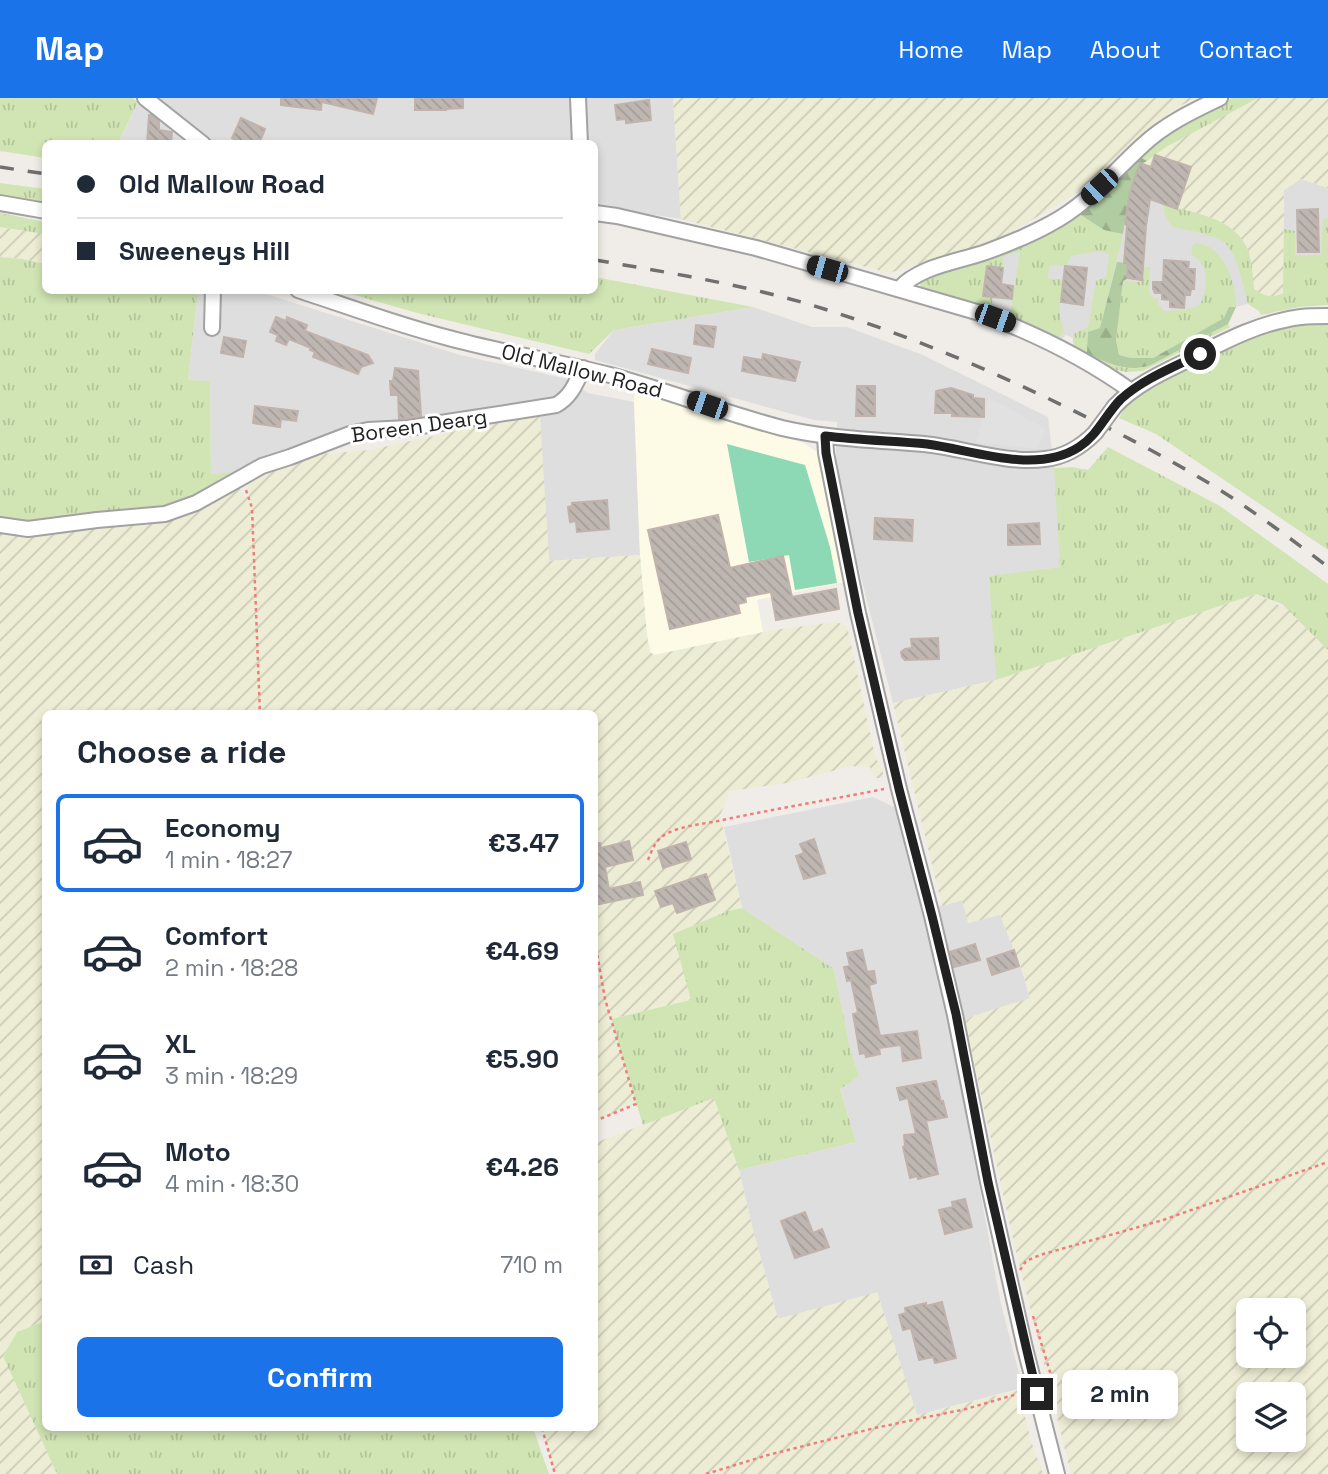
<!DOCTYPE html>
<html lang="en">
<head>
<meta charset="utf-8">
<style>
	:root { --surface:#fff; --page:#f6f6f7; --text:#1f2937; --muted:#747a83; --line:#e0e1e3; --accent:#1a73e8 }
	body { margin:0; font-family:"Space Grotesk",sans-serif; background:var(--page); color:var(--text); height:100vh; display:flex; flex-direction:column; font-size:26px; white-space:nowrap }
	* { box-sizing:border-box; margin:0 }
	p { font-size:23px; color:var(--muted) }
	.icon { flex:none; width:38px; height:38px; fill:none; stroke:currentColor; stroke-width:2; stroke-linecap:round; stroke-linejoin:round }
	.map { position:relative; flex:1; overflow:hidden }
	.panel { position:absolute; left:42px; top:612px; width:556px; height:721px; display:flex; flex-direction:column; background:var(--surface); border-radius:10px; box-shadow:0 4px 10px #0003 }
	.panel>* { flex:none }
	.hud { position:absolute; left:42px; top:42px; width:556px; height:154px; border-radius:10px; box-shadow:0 4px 10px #0003; display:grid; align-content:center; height:154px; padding:0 35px; background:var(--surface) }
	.tools { position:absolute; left:1236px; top:1200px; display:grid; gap:14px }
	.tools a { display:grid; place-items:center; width:70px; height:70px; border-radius:10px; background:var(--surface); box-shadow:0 4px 10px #0003; font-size:35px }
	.end { position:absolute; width:32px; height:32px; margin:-16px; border:9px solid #212121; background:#fff; box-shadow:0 0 0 4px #fff }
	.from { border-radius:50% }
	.bubble { position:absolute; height:49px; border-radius:10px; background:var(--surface); box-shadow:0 4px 10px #0003; font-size:23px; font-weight:600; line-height:49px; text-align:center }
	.car { position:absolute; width:21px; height:42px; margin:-21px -10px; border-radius:9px; box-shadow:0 0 5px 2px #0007; background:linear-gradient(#222 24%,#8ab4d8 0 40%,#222 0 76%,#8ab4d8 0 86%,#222 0) }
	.hud b { display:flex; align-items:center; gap:24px; height:66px; font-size:26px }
	.hud b+b { border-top:2px solid var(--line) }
	.hud i { width:18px; height:18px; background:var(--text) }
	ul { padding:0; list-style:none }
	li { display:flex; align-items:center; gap:21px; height:98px; margin:0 14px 10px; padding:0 21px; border:4px solid transparent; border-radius:10px }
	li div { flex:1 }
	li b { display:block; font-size:26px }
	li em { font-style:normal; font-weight:600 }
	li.active { border-color:var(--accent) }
	li>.icon { width:63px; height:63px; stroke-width:1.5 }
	h2 { padding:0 35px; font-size:32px; line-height:84px }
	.pay { display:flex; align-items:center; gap:18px; height:77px; padding:0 35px; font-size:26px }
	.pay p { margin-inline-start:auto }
	.button { display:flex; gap:14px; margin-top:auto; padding:14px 35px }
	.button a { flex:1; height:80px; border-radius:10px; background:var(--accent); color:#fff; font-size:28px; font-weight:600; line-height:80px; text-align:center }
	header { display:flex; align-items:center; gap:42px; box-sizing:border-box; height:98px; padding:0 35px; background:var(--accent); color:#fff }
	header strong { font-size:33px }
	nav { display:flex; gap:38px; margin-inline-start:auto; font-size:24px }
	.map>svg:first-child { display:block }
</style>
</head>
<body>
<header>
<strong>Map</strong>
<nav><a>Home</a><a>Map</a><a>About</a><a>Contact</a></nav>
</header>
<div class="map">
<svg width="1328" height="1376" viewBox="0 0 1328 1376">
	<defs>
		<pattern id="farmland-furrows" width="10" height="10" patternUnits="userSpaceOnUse" patternTransform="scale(1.75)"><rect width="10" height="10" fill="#ededd5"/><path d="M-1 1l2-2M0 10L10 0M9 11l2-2" fill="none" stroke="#cbcbb7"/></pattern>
		<pattern id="grass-tufts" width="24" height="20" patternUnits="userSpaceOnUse" patternTransform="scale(1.75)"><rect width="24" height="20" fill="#d0e5b3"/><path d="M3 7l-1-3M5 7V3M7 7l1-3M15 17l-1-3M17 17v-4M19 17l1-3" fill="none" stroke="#b2c49a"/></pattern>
		<pattern id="forest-firs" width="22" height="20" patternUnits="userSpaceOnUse" patternTransform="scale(1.75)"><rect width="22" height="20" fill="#b1cca1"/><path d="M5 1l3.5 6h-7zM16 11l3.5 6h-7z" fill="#98af8a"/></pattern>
		<pattern id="building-back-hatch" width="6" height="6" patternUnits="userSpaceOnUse" patternTransform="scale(1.75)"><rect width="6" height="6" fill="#beb6b1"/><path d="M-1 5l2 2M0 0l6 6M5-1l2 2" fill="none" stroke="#a39c98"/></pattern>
	</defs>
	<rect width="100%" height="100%" fill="#f0ede8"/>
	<!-- residential -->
	<g fill="#dfdede">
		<path d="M140,0H673L681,121L595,108V46H118Z"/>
		<path d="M1301,81L1328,90V202L1260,213L1248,206L1236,209L1228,226L1074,249L1073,240L1066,237L1060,243L1010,217L924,183L1020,152L1125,126L1127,127L1150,101L1177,111L1220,122L1283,195L1284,92Z"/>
		<path d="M253,192L460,257L568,281L588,295L634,304L640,457L549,463L539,317L487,312L298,352L253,363L234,374L211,377L210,284L188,282L198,193Z"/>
		<path d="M753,209L812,229H847L923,257L1048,319L1056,386L1060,469L990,478L996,582L893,605L835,377L837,324L814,322L595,262V256L614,232Z"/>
		<path d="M873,699L896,710L933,840L1001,1206L1023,1290L917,1317L877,1195L778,1221L754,1136L739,1072L856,1044L840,990L859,978L850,950L834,871L742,810L724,729Z"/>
		<path d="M963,802L1000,817L1021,869L1030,901L973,918L965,923L937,809Z"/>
	</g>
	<!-- education -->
	<path fill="#fdfbe5" d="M635,292L803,345L817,354L822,364L845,484L757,502L763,534L660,556L654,557L651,556L646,532L640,457L634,304Z"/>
	<!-- farmland -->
	<g fill="url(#farmland-furrows)" fill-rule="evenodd">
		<path d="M673,0H1196L1174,11L1072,98L995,144L889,175L681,121Z"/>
		<path d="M1258,0H1328V90L1301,81L1284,92L1283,195L1277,198H1264L1254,191L1251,167L1247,151L1177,111L1150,101L1146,128L1125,126L1130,94L1140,65L1147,63L1166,49L1200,29Z"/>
		<path d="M0,129L45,136V166L22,161L0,159Z"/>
		<path d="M540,317L549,463L640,457L647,537L649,553L654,557L773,532L836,524L847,528L875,658L883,674L882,680H875L870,669L850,668L788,685L730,693L720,718L742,810L728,813L691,902L607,922L615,933L636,1006L595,1023V616H46L45,1223L17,1234L3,1258L57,1376H0V427L238,388L250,404L246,380L292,364L321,356L370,352L487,326Z"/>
		<path d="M1256,496L1287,511L1328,552V1376H1071L1013,1141L965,923L973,918L1030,900L1021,869L1000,817L968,825L962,802L942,808L893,605L996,582ZM1248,1213H1293V1258H1248ZM1248,1297H1293V1342H1248Z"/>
		<path d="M714,1000L739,1072L754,1136L778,1221L877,1194L917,1317L1019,1292L1030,1340L1043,1376H555L542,1330H595V1045Z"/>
	</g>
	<!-- grass -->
	<g fill="url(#grass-tufts)" fill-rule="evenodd">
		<path d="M0,0H132L138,4L118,45L46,46L45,60L0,53Z"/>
		<path d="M1232,0H1258L1166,49L1147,63L1138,58C1168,33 1197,17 1232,0Z"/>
		<path d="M0,85L45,91V105L0,97Z"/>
		<path d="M1164,106C1194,116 1234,118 1248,152C1252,164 1253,178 1254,191C1264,198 1272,201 1283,195L1284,131L1295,133V157H1321L1323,122L1328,119V207L1299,209L1261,217L1259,213L1248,206C1243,189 1238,157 1225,145C1213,136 1187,132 1172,129L1164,115Z"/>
		<path d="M1078,114L1104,132L1123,136L1100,230L1110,266C1125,271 1136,272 1151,267L1228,226L1230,229L1143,273L1126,274L1117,272L1115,275L1074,252L1073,240L1075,235L1088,229L1096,183L1106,179L1109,156L1099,153L1071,158L1066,168L1052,167L1049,169L1048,180L1064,182L1059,214L1064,233L1057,242L921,193L920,185L924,180L1022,147ZM1020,153L1010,217L991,210L993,199L987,168L1003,170L1004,158Z"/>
		<path d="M0,115L45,124V136L0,129Z"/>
		<path d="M1196,145C1224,147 1236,184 1236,209H1229L1224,220L1153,260H1131L1119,257L1116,242L1123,183L1139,184L1140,172L1127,171V165L1143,166V169H1150L1149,195L1152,199L1158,200V206L1164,213L1185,212L1200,207C1207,192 1211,166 1193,158L1191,153L1192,148Z"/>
		<path d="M0,159L22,161L45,166L46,192L198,193L188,282L210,283L211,376L234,374L228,382L180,408L43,425L0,422Z"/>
		<path d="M595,179L753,209L614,232L589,256L417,215L341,193L595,192Z"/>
		<path d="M1328,223V452L1156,336L1119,320L1126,307L1153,286L1236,244L1266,234L1296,226Z"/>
		<path d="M1108,349L1220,408L1328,486V552L1282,506L1256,496L996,582L989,478L1060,469L1054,370L1072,369L1088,372Z"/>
		<path d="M742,810L834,871L850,950L859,978L840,991L856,1044L739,1072L714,1000L643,1027L611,921L691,902L673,836L728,813Z"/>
		<path d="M45,1223L46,1330H533L549,1376H57L3,1258L17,1234Z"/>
	</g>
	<!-- forest -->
	<g fill="url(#forest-firs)">
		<path d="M1138,58L1147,63L1140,66L1130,94L1123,136L1104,132L1081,117L1078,114Z"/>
		<path d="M1117,164L1127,165V181L1123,183L1116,242L1119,257L1131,260H1153L1224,220L1229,209H1236L1228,226L1151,267C1127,275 1109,266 1087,255L1088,234L1100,230Z"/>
	</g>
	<!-- pitch -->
	<path fill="#8dd8b5" d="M727,346L805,367L830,449L837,485L795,492L789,457L749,464Z"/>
	<!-- parking -->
	<path fill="#e1e1e1" d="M989,300L1046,331L1037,351L976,344Z"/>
	<!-- building -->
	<g fill="url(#building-back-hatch)" stroke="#c1b3ac" stroke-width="2">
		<path d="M281,0H322L321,12L281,7Z"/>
		<path d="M323,0H377L373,16L322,4Z"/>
		<path d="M415,0H463V10L446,11V12H415Z"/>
		<path d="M649,2L651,22L626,25V21L617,22L615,7Z"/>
		<path d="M149,17H152L159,24V32L172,34L171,46H147Z"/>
		<path d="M241,20L265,31L259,46H243L232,40Z"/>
		<path d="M1155,57L1191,69L1177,111L1150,101L1146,128L1142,182L1127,180L1128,165H1124L1127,127L1125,126L1130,94L1140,65L1151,69Z"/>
		<path d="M1318,111L1319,154H1298L1297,112Z"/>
		<path d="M1164,162L1189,164L1188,171H1195L1194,191H1191L1190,197H1185L1184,210L1170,209V202L1162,201V195H1155L1153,191V184H1163Z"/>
		<path d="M987,168L1003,170L1001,186L1013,188L1012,201L983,198Z"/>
		<path d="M1065,168L1087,170L1083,207L1061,204Z"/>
		<path d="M276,219L286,223L287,219L307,227L305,233L368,257L373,265L361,269L358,276L313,259L315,254L310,252L311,250L289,241L286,247L276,243L278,237L270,234Z"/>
		<path d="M696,227L716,229L713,249L694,246Z"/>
		<path d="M224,239L246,243L243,259L221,255Z"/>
		<path d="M652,251L691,260L688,275L648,266Z"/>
		<path d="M763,256L800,264L795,283L742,273L744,259L762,262Z"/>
		<path d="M395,270L418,273L421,318L399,321L398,297H391L390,283H393Z"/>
		<path d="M857,288H875V318H856Z"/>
		<path d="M951,290L973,297V300L984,301V319L952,318V315H935L936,293Z"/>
		<path d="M255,308L298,313L296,323L281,321L280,329L253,325Z"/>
		<path d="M607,402L609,431L577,434L576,423L570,424L568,409L572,408V405Z"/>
		<path d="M718,417L730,470L783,458L792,499L836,491L839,511L776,522L771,494L745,499L746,504L738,506L740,515L670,531L648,432Z"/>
		<path d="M875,420L913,422L912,443L874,441Z"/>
		<path d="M1039,425L1040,446L1008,447V427Z"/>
		<path d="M938,540L939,561L905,562L902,559L901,554L905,551L912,550L911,541Z"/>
		<path d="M814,741L825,775L804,781L796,758L804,755L800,746Z"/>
		<path d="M629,743L633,762L605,769L609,791L640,784L643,797L595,807V745H600L601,750Z"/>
		<path d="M686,744L691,761L663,770L658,753Z"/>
		<path d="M706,776L715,802L677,815L673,805L661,809L655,793Z"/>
		<path d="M975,846L980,862L954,869L950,854Z"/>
		<path d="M862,852L867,874L874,873L876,885L869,887L880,938L917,933L921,960L903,963L901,947L879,950L880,956L866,959L865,955L860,956L853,916L858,915L851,882L847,883L844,869L850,868L847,855Z"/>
		<path d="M1014,852L1019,868L992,877L987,861Z"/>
		<path d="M936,983L941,1004L943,1003L947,1019L926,1023L938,1076L918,1081L917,1078L910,1080L903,1049L905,1048L904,1037L916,1036L908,1000L900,1002L897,990Z"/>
		<path d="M965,1101L972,1129L945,1136L939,1112L953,1109L952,1104Z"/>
		<path d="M805,1114L813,1135L822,1131L829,1149L795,1160L781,1123Z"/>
		<path d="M942,1204L956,1260L935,1265L933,1259L919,1262L911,1230L903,1232L899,1217L906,1215L905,1210L926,1205V1208Z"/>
	</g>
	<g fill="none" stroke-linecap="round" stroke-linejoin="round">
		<!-- minor casing -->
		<g stroke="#a2a2a2" stroke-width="18">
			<g id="minor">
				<path d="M145,0L203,46"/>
				<path d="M578,0L580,46"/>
				<path d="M0,105L46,113"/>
				<path d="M595,115L617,118L756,150L980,215C1034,235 1085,260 1131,293"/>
				<path d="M899,191C919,168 958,164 986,154C1008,146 1030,137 1050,126C1087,107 1113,74 1143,47C1165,26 1193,13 1220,0"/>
				<path d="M298,192C347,208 395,226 445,239C499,254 555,263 610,277C668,293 724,315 782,330C829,341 877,342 924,346C964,350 1005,366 1045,361C1065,359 1081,349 1095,335"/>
				<path d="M212,230L213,192"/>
				<path d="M1115,308C1134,288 1159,276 1184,264C1221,245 1259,224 1301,219C1310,218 1319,218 1328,218"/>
				<path d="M825,338L826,355L858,515L899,691L932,818L955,917L988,1084L1025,1250L1057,1376"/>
				<path d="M0,427L28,431L97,422L165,416L196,405L262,368L290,359L350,336L368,332L408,330L480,319L556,307C571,299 576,285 583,270"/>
			</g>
		</g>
		<!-- path -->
		<g stroke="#ee7e7b" stroke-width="2.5" stroke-dasharray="3.5 3.5" stroke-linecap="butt">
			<path d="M246,392L252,410L260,616"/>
			<path d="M648,762C652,752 655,742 666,736C681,728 702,726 718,723C773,711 829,702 884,691"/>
			<path d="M595,843L605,901L636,1006L595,1023"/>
			<path d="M1020,1172L1026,1163L1040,1157L1163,1122L1328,1064"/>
			<path d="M1033,1218L1054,1287L1049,1290"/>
			<path d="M542,1330L555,1376"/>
			<path d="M706,1376L768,1357L875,1330L966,1311L1024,1294"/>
		</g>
		<!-- minor -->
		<use href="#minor" stroke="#fff" stroke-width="14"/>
		<!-- rail -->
		<g stroke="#6f6f6f" stroke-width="3.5" stroke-dasharray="14 14" stroke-linecap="butt">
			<path d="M0,69L46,76"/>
			<path d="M595,162C666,174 739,186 808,206C898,233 986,270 1070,311C1127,339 1184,368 1237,403C1268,424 1298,446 1328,469"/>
		</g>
		<!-- minor-bridge casing -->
		<g stroke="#a2a2a2" stroke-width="18" stroke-linecap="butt">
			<path id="minor-bridge" d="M1095,335L1115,308"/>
		</g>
		<!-- minor-bridge -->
		<use href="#minor-bridge" stroke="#fff" stroke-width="14"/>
	</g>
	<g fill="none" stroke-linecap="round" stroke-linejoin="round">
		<!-- route -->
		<path stroke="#212121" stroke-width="9" d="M1037,1296L988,1084L956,916L932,818L899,691L858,515L826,355L825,338C859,342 893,343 927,346C973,352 1036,377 1079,349C1098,337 1105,317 1121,301C1143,281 1174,269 1200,256"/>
	</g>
	<g text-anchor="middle" stroke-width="6" stroke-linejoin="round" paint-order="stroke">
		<!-- street labels -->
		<g font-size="21" fill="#212121" stroke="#fff">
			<text transform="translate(582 273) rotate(14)" y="7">Old Mallow Road</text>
			<text transform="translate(419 328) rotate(-8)" y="7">Boreen Dearg</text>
		</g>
	</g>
</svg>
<div class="tools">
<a><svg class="icon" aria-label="locate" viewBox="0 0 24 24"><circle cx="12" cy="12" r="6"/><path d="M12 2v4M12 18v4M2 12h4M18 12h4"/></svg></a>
<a><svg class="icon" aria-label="layers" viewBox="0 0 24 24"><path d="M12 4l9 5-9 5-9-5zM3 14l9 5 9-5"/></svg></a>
</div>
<i class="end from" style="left:1200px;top:256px"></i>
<i class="end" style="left:1037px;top:1296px"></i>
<div class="bubble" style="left:1062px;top:1272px;width:116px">2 min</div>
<i class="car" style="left:1099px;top:89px;rotate:227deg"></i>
<i class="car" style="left:827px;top:171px;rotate:286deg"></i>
<i class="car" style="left:995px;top:220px;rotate:110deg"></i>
<i class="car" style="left:707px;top:307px;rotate:289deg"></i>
<div class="hud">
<b><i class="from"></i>Old Mallow Road</b>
<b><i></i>Sweeneys Hill</b>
</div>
<section class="panel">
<h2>Choose a ride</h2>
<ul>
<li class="active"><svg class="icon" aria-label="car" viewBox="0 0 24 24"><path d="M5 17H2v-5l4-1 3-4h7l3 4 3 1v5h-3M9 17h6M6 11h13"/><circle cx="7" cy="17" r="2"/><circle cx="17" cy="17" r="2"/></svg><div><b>Economy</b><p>1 min · 18:27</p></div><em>€3.47</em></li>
<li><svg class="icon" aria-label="car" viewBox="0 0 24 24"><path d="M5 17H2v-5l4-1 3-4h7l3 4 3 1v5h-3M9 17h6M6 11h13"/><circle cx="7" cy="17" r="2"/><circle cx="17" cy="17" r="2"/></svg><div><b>Comfort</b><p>2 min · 18:28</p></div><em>€4.69</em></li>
<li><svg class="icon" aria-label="car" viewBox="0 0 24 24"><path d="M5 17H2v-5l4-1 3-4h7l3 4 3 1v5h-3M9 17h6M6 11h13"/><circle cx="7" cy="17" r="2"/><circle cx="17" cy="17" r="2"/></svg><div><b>XL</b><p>3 min · 18:29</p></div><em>€5.90</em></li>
<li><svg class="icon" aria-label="car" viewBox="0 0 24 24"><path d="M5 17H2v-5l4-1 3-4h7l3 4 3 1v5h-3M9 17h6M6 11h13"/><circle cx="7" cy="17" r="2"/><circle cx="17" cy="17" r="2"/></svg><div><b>Moto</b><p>4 min · 18:30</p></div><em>€4.26</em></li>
</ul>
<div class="pay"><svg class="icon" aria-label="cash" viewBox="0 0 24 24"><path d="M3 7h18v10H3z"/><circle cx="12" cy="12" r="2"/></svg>Cash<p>710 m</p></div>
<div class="button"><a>Confirm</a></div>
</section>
</div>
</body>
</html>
